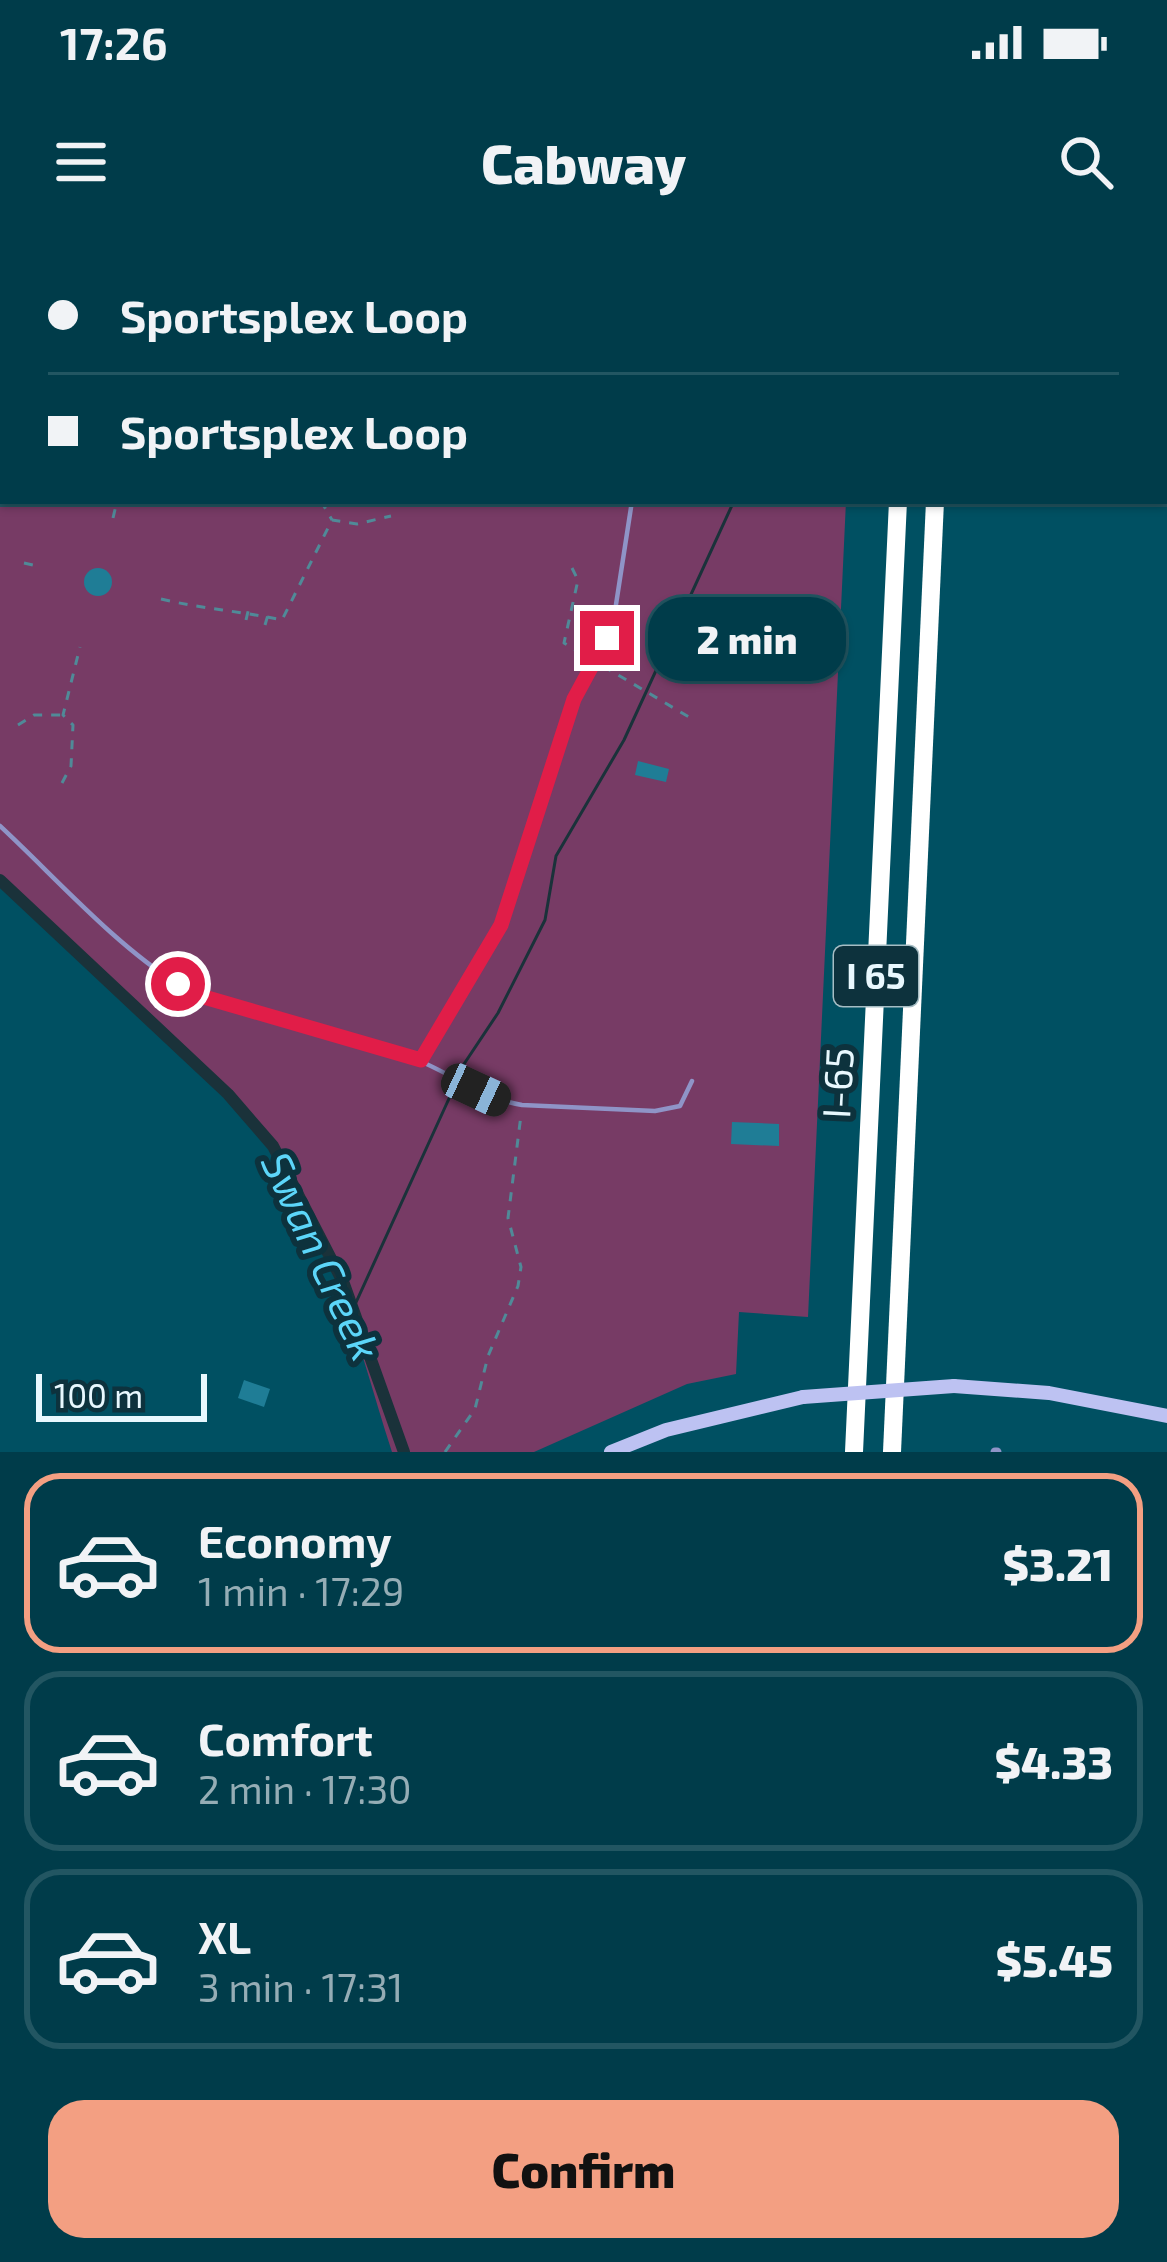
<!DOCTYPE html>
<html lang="en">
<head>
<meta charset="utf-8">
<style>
	:root { --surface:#003c4a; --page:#0e4754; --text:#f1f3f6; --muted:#95adb5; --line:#225662; --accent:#f39f82 }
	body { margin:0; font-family:"Exo 2",sans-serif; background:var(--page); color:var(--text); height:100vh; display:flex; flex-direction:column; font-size:45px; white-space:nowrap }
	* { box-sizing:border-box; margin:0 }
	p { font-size:39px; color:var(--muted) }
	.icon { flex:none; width:66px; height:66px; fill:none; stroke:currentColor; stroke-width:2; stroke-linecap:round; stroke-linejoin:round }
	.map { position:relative; height:1212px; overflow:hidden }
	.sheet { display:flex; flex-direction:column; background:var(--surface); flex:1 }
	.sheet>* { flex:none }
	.banner { position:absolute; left:0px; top:0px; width:1167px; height:264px; box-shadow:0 3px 9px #0004,0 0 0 3px var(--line); display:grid; align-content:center; height:264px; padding:0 48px; background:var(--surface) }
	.scale { position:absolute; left:36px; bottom:30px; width:171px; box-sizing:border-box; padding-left:12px; border:6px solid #e8f8fe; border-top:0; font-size:33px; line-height:42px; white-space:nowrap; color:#e8f8fe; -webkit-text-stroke:9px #0d323d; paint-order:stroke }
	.end { position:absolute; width:54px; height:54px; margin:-27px; border:15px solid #e11d48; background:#fff; box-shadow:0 0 0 6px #fff }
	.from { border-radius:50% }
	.bubble { position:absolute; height:84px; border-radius:36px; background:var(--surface); box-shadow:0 3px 9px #0004,0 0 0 3px var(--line); font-size:39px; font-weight:800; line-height:84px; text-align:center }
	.car { position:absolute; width:36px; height:72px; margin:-36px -18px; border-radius:15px; box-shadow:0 0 9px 3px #0007; background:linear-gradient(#222 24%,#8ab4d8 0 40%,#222 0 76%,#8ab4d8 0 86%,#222 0) }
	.banner b { display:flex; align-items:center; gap:42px; height:114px; font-size:45px }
	.banner b+b { border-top:3px solid var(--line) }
	.banner i { width:30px; height:30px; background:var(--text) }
	ul { padding:21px 0 0; list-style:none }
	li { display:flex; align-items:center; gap:36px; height:180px; margin:0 24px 18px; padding:0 24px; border:6px solid var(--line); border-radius:36px }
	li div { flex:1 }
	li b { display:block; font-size:45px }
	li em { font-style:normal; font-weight:800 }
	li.current { border-color:var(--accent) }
	li>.icon { width:108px; height:108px; stroke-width:1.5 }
	.cta { display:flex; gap:24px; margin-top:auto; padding:24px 48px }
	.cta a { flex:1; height:138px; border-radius:36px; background:var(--accent); color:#111; font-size:48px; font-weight:800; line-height:138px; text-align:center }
	.status { display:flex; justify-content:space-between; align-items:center; height:84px; padding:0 60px; background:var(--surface); direction:ltr }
	.status svg { height:33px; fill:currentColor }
	header { display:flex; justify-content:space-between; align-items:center; height:156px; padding:0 48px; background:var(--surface); font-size:54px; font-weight:800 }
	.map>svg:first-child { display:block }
</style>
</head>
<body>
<div class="status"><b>17:26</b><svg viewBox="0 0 49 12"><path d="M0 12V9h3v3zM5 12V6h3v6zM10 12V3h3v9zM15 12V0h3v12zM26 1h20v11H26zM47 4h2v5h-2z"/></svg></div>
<header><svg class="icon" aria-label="menu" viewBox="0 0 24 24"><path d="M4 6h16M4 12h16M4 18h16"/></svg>Cabway<svg class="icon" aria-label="search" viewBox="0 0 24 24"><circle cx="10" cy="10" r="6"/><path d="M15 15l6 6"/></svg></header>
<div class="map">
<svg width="1167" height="1212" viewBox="0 0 1167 1212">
	<rect width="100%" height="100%" fill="#005062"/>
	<!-- green -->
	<path fill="#773b65" d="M0,0H859L3,3V261H846L808,1077L739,1072L736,1134L687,1144L534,1212H392C364,1126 342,1031 299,952C233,830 101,733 0,640Z"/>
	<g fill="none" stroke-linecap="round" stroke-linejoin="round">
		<!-- stream -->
		<g stroke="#1a323a" stroke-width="3">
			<path d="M856,3L859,0"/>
			<path d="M462,827L498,773L545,680L556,616L624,500L734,261"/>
			<path d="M353,1069L452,852"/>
		</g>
		<!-- canal -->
		<path stroke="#1a323a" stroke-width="12" d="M0,640L228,854L273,906L344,1044L404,1212"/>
	</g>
	<!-- building -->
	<g fill="#1f7d96">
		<circle cx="98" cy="342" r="14"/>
		<path d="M638,521L669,529L666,542L635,535Z"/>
		<path d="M732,882L779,884V906L731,904Z"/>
		<path d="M244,1140L270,1149L264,1167L238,1158Z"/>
	</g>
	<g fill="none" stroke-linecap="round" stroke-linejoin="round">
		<!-- path -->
		<g stroke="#508a98" stroke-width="3" stroke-dasharray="9 9" stroke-linecap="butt">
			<path d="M312,0L319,3"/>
			<path d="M440,3L441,0"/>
			<path d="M321,261L332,280"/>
			<path d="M113,278L117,261"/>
			<path d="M24,323L33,325"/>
			<path d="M572,328L578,340L564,403L587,417"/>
			<path d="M161,359C203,369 240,371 282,380L332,280L357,284L391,276"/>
			<path d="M246,380L250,363"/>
			<path d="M265,385L270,368"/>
			<path d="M603,426L694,480"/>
			<path d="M18,485L34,475H62"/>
			<path d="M62,543L71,526L73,485L63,475L80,407"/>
			<path d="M445,1212L475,1169L488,1116L518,1046L521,1027L508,978L521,875"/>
		</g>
		<!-- lane -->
		<g stroke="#8f94c7" stroke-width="4.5">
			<path d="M736,3L737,0"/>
			<path d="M0,586C54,636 116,706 178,744C234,778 339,792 405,815C446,829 479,858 522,865L655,871L680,866L692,841"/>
			<path d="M421,820L512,659L560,498L615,371L632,261"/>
		</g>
		<!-- street -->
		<path stroke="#8f94c7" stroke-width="9" d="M995,1212H997"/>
		<!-- secondary -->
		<g stroke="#bdc2f2" stroke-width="14">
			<path d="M954,1146L1049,1153L1167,1176"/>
			<path d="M611,1212L666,1190L803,1157"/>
		</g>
		<!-- highway -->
		<g stroke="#fff" stroke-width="18">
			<path d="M910,3V0"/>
			<path d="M948,3L949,0"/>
			<path d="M854,1212L898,261"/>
			<path d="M892,1212L935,261"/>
		</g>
		<!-- secondary-bridge -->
		<path stroke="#bdc2f2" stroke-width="14" d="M803,1157L954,1146"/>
	</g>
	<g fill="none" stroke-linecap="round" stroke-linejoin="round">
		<!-- route -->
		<path stroke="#e11d48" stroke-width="15" d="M178,744L204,757L421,820L501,685L574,459L607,398"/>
	</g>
	<g text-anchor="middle" stroke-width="12" stroke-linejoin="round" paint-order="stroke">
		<!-- shield labels -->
		<rect fill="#0d323d" stroke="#a6bdc4" stroke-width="3" x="834" y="706" width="84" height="60" rx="9"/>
		<g font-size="36" font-weight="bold" fill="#e8f8fe">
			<text x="876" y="749">I 65</text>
		</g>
		<!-- street labels -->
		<g font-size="39" fill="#e8f8fe" stroke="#0d323d">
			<text transform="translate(838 843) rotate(-87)" y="14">I-65</text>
		</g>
		<!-- water labels -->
		<g font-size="42" font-style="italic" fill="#5cd6f9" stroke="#0d323d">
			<text transform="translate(321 1016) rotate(65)" y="15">Swan Creek</text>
		</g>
	</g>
</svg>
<div class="scale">100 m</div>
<i class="end from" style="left:178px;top:744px"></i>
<i class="end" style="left:607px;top:398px"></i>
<div class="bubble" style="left:648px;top:357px;width:198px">2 min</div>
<i class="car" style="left:476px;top:850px;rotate:115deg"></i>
<div class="banner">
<b><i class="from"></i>Sportsplex Loop</b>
<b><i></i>Sportsplex Loop</b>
</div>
</div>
<section class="sheet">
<ul>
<li class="current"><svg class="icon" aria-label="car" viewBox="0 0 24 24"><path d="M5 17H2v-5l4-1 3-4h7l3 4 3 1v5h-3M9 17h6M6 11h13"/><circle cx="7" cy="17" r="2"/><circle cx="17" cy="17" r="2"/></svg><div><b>Economy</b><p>1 min · 17:29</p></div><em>$3.21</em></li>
<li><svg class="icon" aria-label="car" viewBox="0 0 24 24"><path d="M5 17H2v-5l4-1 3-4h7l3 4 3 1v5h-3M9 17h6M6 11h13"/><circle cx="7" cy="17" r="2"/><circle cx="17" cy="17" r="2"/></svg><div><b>Comfort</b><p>2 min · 17:30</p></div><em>$4.33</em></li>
<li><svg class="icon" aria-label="car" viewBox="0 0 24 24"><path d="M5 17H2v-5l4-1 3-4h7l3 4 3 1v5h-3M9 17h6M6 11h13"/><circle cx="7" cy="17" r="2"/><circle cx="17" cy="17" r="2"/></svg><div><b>XL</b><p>3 min · 17:31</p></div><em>$5.45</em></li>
</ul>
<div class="cta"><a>Confirm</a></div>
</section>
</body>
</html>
